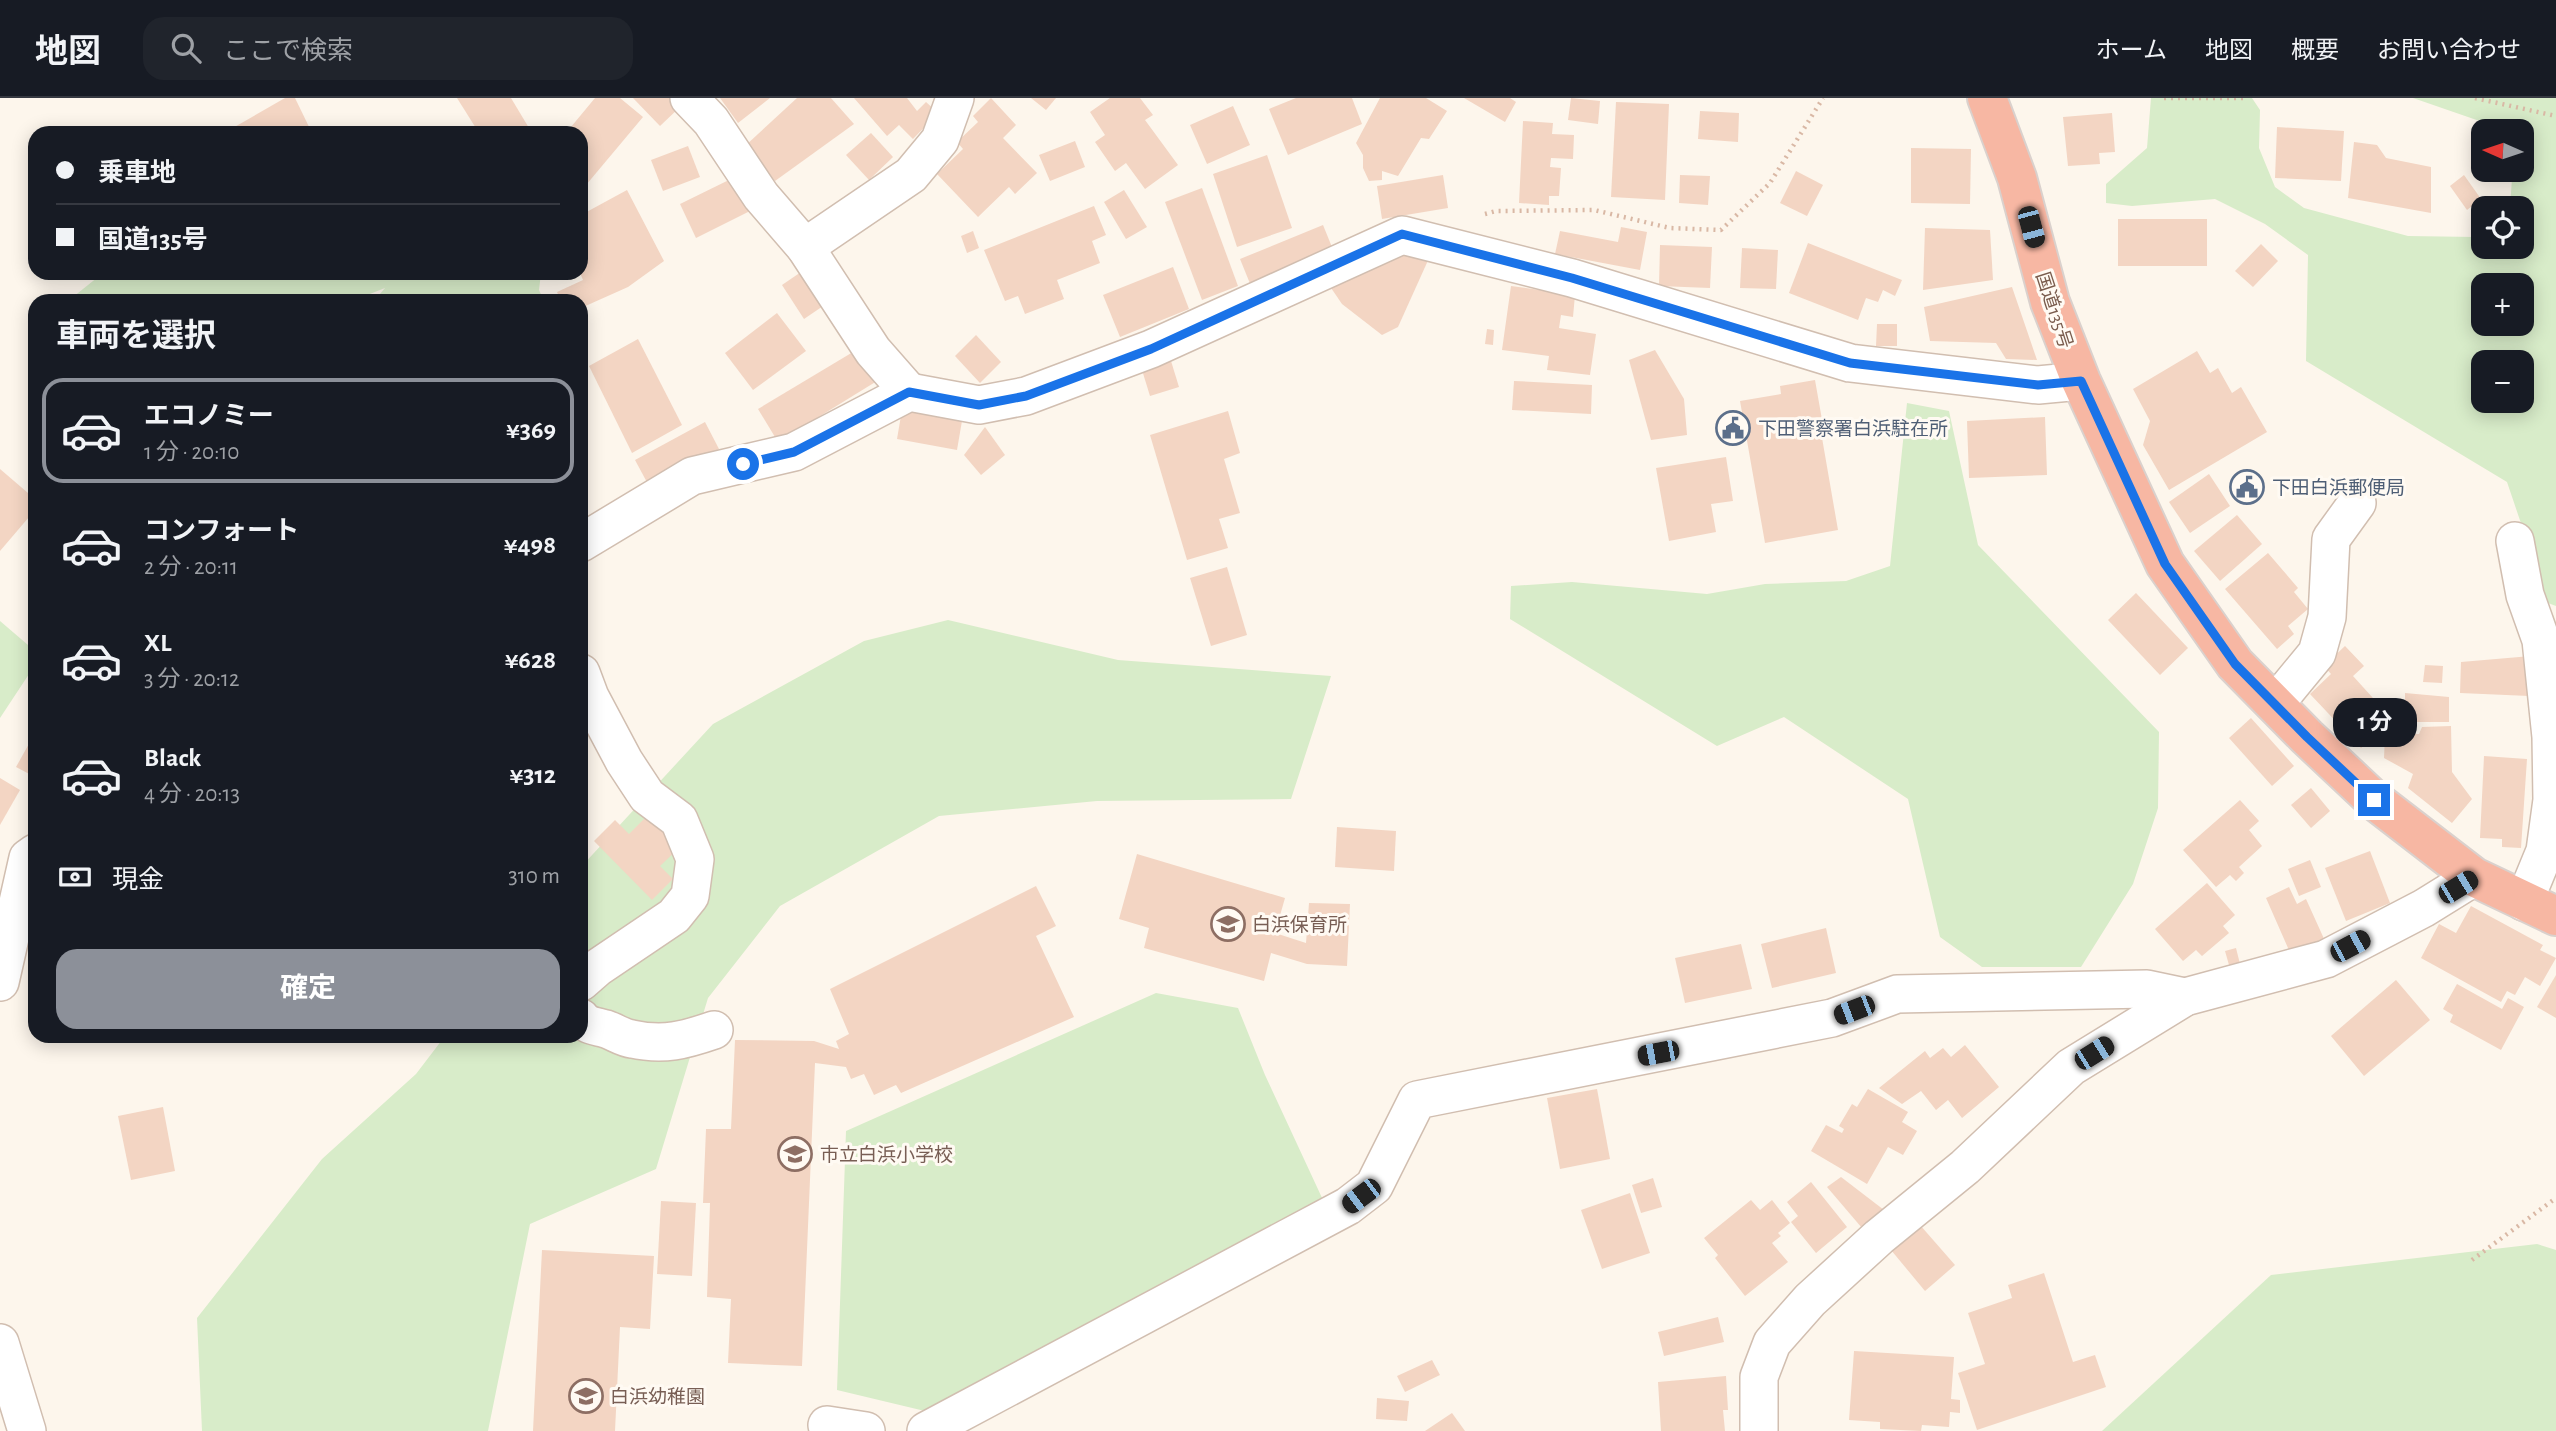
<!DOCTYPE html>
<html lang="ja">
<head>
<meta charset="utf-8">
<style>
	:root { --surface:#171b24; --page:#20242c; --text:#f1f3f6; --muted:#9ea1a6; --line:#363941; --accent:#8c9099 }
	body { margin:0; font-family:"Alegreya Sans","Noto Sans JP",sans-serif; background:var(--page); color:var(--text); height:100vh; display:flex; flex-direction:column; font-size:26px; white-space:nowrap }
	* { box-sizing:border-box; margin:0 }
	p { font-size:23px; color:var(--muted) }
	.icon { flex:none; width:38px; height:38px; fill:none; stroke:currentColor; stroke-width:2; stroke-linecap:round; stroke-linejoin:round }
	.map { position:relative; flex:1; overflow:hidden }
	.drawer { position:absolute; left:28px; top:196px; width:560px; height:749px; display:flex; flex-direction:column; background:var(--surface); border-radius:21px; box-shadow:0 4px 18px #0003 }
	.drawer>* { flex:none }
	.top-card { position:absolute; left:28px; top:28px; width:560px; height:154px; border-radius:21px; box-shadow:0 4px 18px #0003; display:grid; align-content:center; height:154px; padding:0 28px; background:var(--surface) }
	.needle { width:46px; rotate:273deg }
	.buttons { position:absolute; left:2471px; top:21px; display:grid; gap:14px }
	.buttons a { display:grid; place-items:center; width:63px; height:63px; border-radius:14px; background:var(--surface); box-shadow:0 4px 18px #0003; font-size:35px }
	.end { position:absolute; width:32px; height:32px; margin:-16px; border:9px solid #1a73e8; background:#fff; box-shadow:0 0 0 4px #fff }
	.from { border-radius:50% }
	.bubble { position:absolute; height:49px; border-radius:21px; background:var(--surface); box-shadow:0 4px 18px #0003; font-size:23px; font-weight:700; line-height:49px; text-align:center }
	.car { position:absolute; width:21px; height:42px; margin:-21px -10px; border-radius:9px; box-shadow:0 0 5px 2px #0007; background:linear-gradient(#222 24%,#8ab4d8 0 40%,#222 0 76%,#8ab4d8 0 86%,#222 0) }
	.top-card b { display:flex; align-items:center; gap:24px; height:66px; font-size:26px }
	.top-card b+b { border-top:2px solid var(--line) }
	.top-card i { width:18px; height:18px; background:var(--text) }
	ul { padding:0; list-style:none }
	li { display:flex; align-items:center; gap:21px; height:105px; margin:0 14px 10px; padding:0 14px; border:4px solid transparent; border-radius:21px }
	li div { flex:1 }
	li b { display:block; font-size:26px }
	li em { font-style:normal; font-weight:700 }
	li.active { border-color:var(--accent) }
	li>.icon { width:63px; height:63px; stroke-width:1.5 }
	h2 { padding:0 28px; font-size:32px; line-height:84px }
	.pay { display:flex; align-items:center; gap:18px; height:77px; padding:0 28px; font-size:26px }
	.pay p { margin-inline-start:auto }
	.button { display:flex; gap:14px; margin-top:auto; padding:14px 28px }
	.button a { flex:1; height:80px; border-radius:21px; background:var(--accent); color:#fff; font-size:28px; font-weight:700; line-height:80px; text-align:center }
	header { display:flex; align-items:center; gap:42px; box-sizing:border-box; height:98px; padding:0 35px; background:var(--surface); border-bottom:2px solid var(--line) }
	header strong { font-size:33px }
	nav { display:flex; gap:38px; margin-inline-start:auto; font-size:24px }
	.search { width:490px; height:63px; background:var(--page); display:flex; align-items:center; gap:18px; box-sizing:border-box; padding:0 24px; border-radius:21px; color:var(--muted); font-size:26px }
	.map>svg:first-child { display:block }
</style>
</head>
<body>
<header>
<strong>地図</strong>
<div class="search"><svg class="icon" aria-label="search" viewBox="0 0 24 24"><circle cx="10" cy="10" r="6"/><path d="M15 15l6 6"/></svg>ここで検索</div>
<nav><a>ホーム</a><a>地図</a><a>概要</a><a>お問い合わせ</a></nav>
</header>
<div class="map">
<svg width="2556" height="1333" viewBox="0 0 2556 1333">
	<rect width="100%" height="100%" fill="#fdf6ec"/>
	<!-- green -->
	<g fill="#d8ecc9" fill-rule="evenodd">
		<path d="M2151,0H2252L2260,12L2259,50L2275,89L2304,110L2408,138L2476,139L2483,135V149H2522V110H2510L2512,80L2510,72H2522V33H2496L2494,28L2413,0H2556V508L2548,505L2507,384L2306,263L2308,157L2265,126L2215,101L2132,108L2106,105V86L2147,50ZM2483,187H2522V226H2483ZM2483,264H2522V303H2483Z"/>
		<path d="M103,175H541L539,192L544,203H374L385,190L352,203H68Z"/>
		<path d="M1907,305L1949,313L1978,447L2159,634L2158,710L2133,786L2081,869H1982L1940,839L1908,701L1784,619L1717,648L1510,521L1511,488L1572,484L1707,496L1765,486L1846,483L1890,468Z"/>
		<path d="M948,522L1118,562L1331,578L1291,701L1097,703L939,718L780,808L708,900L656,1071L530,1126L488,1333H202L197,1220L322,1061L416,976L445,938H581V769L713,626L864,543Z"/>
		<path d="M0,523L35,553V567L0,620Z"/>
		<path d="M1156,895L1238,910L1265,977L1323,1102L929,1314L837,1292L846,1033Z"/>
		<path d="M2537,1146L2556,1152V1333H2102L2271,1177Z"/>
	</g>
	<!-- building -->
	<g fill="#f3d5c3">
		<path d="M285,0H295L312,35H224Z"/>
		<path d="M457,0H511L532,35H479Z"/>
		<path d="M595,0H620L643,19L581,93V35H566Z"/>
		<path d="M633,0H674L681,8L660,28Z"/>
		<path d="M720,0H770L738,25Z"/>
		<path d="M797,0H831L854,26L775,83L745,48Z"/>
		<path d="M854,0H907L917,13L926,4L938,15L913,41L899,27L887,38Z"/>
		<path d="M991,0L1016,27L1003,40L1037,75L1015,96L1009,89L978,119L937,76L963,51L957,44L978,24L973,18Z"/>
		<path d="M1031,0H1056L1046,12Z"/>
		<path d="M1110,0H1140L1153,17L1145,22L1178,67L1145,91L1126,65L1115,73L1095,44L1105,37L1090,14Z"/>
		<path d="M1296,0H1352L1362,26L1288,57L1269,11Z"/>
		<path d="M1380,0H1426L1447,13L1429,41L1421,40L1398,78L1382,73V82L1369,83L1363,70V57L1356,45Z"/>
		<path d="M1464,0H1510L1516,4L1505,24Z"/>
		<path d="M1571,0L1600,3L1598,26L1568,22Z"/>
		<path d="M1616,4L1669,6L1665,102L1611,99Z"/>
		<path d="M1233,8L1250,47L1207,66L1190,27Z"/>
		<path d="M1700,13L1739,15L1738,44L1698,41Z"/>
		<path d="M2112,15L2115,54L2099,55L2100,66L2068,68L2063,19Z"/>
		<path d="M1523,23L1553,25L1552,36L1574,37L1573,61L1551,60L1550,69L1561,70L1559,98H1549V107L1519,105Z"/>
		<path d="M2277,29L2344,33L2341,83L2275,80Z"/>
		<path d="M871,35L893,59L869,82L846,57Z"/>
		<path d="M1075,43L1085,69L1050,83L1039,57Z"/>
		<path d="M2354,44L2377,47L2386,60L2431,69V115L2348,100Z"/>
		<path d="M688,48L700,79L663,93L651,62Z"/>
		<path d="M1911,50L1971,51L1970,106L1911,105Z"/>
		<path d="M1267,57L1292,130L1237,149L1213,76Z"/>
		<path d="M1796,73L1823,87L1807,118L1780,105Z"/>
		<path d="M1443,77L1448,110L1382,121L1377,88Z"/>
		<path d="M1680,77L1710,78L1708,107L1679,105Z"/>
		<path d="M2464,77L2481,101L2467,112L2450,88Z"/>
		<path d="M735,79L752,112L696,140L680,106Z"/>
		<path d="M1202,90L1238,188L1202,202L1165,104Z"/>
		<path d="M627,92L664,163L628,189L581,210V203H561L557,194L583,182L580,175L581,117Z"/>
		<path d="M1124,92L1147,129L1126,141L1104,104Z"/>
		<path d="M1094,108L1106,137L1092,143L1100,165L1057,182L1064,201L1025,216L1018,198L1005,203L984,152Z"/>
		<rect x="2118" y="121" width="89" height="47"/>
		<path d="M1323,127L1334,154L1251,188L1240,161Z"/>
		<path d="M1621,129L1647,134L1640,172L1555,156L1560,133L1618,144Z"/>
		<path d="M1925,130L1990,132L1993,182L1923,192Z"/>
		<path d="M973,133L979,150L967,155L961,138Z"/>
		<path d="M1808,145L1902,182L1895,198L1883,192L1878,204L1866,200L1858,222L1789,195Z"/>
		<path d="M2261,146L2278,163L2253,189L2235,173Z"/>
		<path d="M1660,147L1712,149L1710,190L1659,188Z"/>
		<path d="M1742,150L1778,152L1776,191L1740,190Z"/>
		<path d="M1407,154L1430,158L1398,229L1382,237L1342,206L1327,184Z"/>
		<path d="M1173,169L1189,211L1120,239L1103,197Z"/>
		<path d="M804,172L826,206L804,221L782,187Z"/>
		<path d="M1511,188L1575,197L1573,219L1561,217L1559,230L1596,236L1590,277L1547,272L1549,258L1502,252Z"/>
		<path d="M2012,189L2037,262L2006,261L1996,245L1930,243L1924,209Z"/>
		<path d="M777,215L806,253L753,292L725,255Z"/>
		<path d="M1877,226H1897V248H1876Z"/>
		<path d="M1487,231L1494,232L1493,247L1485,246Z"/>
		<path d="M976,237L1001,264L980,285L955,258Z"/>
		<path d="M638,241L682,327L632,355L589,268Z"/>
		<path d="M858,251L877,283L778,344L758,311Z"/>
		<path d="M1655,252L1684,301L1687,337L1651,342L1629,262Z"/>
		<path d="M2197,253L2210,275L2218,270L2232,295L2241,289L2267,334L2169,392L2143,347L2150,323L2133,291Z"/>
		<path d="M1171,263L1179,289L1150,298L1142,272Z"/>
		<path d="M1815,282L1824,333L1821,334L1838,432L1765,445L1740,303L1781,296L1780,288Z"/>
		<path d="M1514,283L1592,287L1591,316L1512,312Z"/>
		<path d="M903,306L963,317L957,352L897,341Z"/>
		<path d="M1228,313L1240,355L1224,361L1240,415L1219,421L1228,450L1187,462L1150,337Z"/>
		<path d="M2045,319L2047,377L1969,380L1967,323Z"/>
		<path d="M705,324L719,351L649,388L635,362Z"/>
		<path d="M985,329L1005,357L981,377L964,357Z"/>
		<path d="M1726,359L1733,403L1711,406L1716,434L1669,443L1656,370Z"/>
		<path d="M0,371L35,401V412L0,453Z"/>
		<path d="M2209,376L2230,408L2190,435L2169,404Z"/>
		<path d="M2237,417L2262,446L2220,483L2194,453Z"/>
		<path d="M2268,455L2298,490L2294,494L2308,511L2288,528L2294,536L2277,551L2225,491Z"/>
		<path d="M1227,469L1247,537L1211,548L1190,480Z"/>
		<path d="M2136,495L2188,550L2160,577L2108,522Z"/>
		<path d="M2345,548L2364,568L2353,578L2392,621L2361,650L2310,596L2331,576L2324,568Z"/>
		<path d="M2531,558L2529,598L2460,595L2461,564Z"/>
		<path d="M2425,567L2443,568L2442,585L2423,584Z"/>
		<path d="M2405,595L2449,599V624H2405Z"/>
		<path d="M2251,620L2294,668L2272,688L2229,640Z"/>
		<path d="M2451,628L2452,674L2472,701L2452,725L2408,690L2413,676L2384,660L2385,637L2419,636L2422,629Z"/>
		<path d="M35,635V679L16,669Z"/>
		<path d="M2484,658L2527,661L2521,750L2502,749V741L2480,740Z"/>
		<path d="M0,680L20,692L0,727Z"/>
		<path d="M2311,690L2330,713L2311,730L2291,707Z"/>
		<path d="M2240,702L2259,723L2249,732L2262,748L2239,769L2244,775L2236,783L2230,777L2216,789L2183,752Z"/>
		<path d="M648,717L679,750L660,768L673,781L652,802L594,743L615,722L629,736Z"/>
		<path d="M1337,729L1396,733L1394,773L1335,769Z"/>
		<path d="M2370,753L2390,805L2346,823L2325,770Z"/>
		<path d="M1137,756L1285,800L1275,835L1306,845L1309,805L1350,806L1347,868L1307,866L1271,855L1264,883L1144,850L1149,830L1119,821Z"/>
		<path d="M2310,762L2321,789L2299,798L2288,771Z"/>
		<path d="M2207,785L2235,817L2223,828L2229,835L2202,858L2196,852L2183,863L2155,831Z"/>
		<path d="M1036,788L1056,828L1036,838L1074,919L901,995L896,987L874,997L864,976L851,981L846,969L815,965L802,1268L728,1265L731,1201L707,1199L710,1105H703L706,1031H731L735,942L814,943L839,951L836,943L849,936L830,891Z"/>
		<path d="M2289,789L2297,806L2306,801L2325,843L2292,859L2266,800Z"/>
		<path d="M2471,808L2543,847L2540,852L2556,860L2540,888L2525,879L2515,897L2507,893L2501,904L2421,860L2439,826L2456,835Z"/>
		<path d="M35,822V846L25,840Z"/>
		<path d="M1826,830L1836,875L1772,890L1761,846Z"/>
		<path d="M1741,846L1752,891L1685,905L1675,860Z"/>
		<path d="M2236,850L2241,870L2231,874L2225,853Z"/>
		<path d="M2556,877V920L2537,909Z"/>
		<path d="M2396,882L2430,922L2364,978L2331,938Z"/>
		<path d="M2457,886L2502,911L2508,900L2524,909L2501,952L2450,924L2453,917L2443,911Z"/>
		<path d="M1965,947L1999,989L1962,1020L1948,1002L1936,1012L1921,993L1902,1006L1879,990L1925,953L1930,960L1943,950L1951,959Z"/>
		<path d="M1597,991L1610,1061L1560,1071L1547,1000Z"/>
		<path d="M1868,991L1908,1014L1902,1024L1917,1033L1903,1057L1888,1049L1867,1086L1811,1053L1826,1027L1842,1035L1844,1031L1839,1028L1852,1006L1857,1009Z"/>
		<path d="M163,1009L175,1073L131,1082L118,1018Z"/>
		<path d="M1841,1079L1884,1112L1862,1130L1827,1089Z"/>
		<path d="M1653,1080L1662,1109L1641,1115L1632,1087Z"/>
		<path d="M1811,1084L1847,1129L1816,1155L1791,1124L1798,1118L1787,1104Z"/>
		<path d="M1630,1095L1650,1155L1602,1171L1581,1112Z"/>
		<path d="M1751,1102L1760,1112L1772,1102L1790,1125L1778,1135L1781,1138L1772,1145L1788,1164L1745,1198L1715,1160L1718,1157L1704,1140Z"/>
		<path d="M661,1103L696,1105L692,1178L657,1176Z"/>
		<path d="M1920,1127L1955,1167L1925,1193L1891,1152Z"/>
		<path d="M542,1152L654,1158L650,1231L620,1229L615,1333H533Z"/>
		<path d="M2044,1175L2073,1264L2095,1257L2106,1289L1977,1332L1958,1275L1985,1266L1968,1215L2012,1200L2008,1187Z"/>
		<path d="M1718,1219L1724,1244L1664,1258L1658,1234Z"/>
		<path d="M1854,1253L1954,1259L1951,1301L1960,1302V1315L1950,1314L1949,1329L1922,1327L1921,1333L1880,1331V1324L1849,1322Z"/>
		<path d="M1432,1262L1440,1277L1405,1294L1397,1278Z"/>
		<path d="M1726,1278L1728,1312H1723L1725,1333H1661L1658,1284Z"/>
		<path d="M1377,1300L1409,1303L1407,1323L1376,1321Z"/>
		<path d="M1452,1315L1465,1333H1425Z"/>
	</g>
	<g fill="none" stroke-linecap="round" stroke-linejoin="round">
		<!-- street casing -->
		<g stroke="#d1beb0" stroke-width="40">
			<g id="street">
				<path d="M689,0L711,23L761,98L805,149L873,253L909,294"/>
				<path d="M805,149L911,77L940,42L955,0"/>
				<path d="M2515,443L2525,497L2541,542L2551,639L2552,702L2545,753L2524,804"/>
				<path d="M581,445L692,378L794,354L909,294L979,307L1026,298L1151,251L1402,137L1572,180L1850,265L2038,287L2081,283"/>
				<path d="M581,575L590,599L624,663L647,698L679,722L695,761L690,798L674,818L597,870L581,884"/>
				<path d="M2275,606L2317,555L2327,519L2331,441L2357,405"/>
				<path d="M0,884L28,760L35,755"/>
				<path d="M581,920C587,928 596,928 606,931C615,934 623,940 632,941C664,948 685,942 714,932"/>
				<path d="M0,1245L27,1333"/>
				<path d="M827,1327L866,1333"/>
				<path d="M926,1333L1348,1108L1374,1088L1417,1002L1832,920L1897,896L2147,891L2185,899"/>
				<path d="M1759,1333V1279L1772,1245L1810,1202L1879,1139L1965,1069L2071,969L2185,899L2326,861L2424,810L2474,779"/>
			</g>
		</g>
		<!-- highway casing -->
		<g stroke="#dad1cd" stroke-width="42">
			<path id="highway" d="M1987,0L2017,80L2050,204L2081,283L2165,466L2235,566L2307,639L2374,702L2474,779L2556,818"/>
		</g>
		<!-- path -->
		<g stroke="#d9b8a5" stroke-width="4.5" stroke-dasharray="2 5" stroke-linecap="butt">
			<path d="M2164,0H2246"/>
			<path d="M2475,0L2556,18"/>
			<path d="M1485,116L1496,113L1594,112L1670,130L1721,132L1770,85L1823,0"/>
			<path d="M2472,1162L2556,1100"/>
		</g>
		<!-- street -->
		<use href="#street" stroke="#fff" stroke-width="37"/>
		<!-- highway -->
		<use href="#highway" stroke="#f7b7a3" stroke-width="38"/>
	</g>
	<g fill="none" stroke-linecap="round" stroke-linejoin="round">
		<!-- route -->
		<path stroke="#1a73e8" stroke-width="9" d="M743,366L794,354L909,294L979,307L1026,298L1151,251L1402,136L1572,180L1850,265L2038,287L2081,283L2165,466L2235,566L2307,639L2374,702"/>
	</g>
	<!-- icons -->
	<defs>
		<g id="civic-ring" transform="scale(1.75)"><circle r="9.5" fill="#fffaf3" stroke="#5c6f8a" stroke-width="1.5"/><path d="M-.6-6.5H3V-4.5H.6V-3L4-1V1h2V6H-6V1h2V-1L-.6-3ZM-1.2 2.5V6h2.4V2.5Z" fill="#5c6f8a"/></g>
		<g id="school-ring" transform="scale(1.75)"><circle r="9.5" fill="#fffaf3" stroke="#8d6e63" stroke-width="1.5"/><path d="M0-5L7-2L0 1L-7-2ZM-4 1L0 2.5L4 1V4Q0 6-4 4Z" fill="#8d6e63"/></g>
	</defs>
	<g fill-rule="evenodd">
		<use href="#civic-ring" x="1733" y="330"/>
		<use href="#civic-ring" x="2247" y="389"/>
		<use href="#school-ring" x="1228" y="826"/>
		<use href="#school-ring" x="795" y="1056"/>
		<use href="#school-ring" x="586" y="1298"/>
	</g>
	<g text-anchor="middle" stroke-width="6" stroke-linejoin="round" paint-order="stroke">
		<!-- street labels -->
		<g font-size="19" fill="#7a5c4d" stroke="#fffaf3">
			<text transform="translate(2055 212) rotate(72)" y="7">国道135号</text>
		</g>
		<!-- service labels -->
		<g font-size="19" fill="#4e5e75" stroke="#fffaf3" text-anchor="start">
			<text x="1758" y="337">下田警察署白浜駐在所</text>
			<text x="2272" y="396">下田白浜郵便局</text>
		</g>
		<!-- education labels -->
		<g font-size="19" fill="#785e54" stroke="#fffaf3" text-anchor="start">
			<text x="1252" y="833">白浜保育所</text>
			<text x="820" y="1063">市立白浜小学校</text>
			<text x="610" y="1305">白浜幼稚園</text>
		</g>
	</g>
</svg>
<div class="buttons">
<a><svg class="needle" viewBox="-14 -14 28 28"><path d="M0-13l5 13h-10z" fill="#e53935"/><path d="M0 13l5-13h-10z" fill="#9ea1a6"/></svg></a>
<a><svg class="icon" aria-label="locate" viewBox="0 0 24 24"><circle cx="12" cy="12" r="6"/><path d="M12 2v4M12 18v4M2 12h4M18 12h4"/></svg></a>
<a>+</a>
<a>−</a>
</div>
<i class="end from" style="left:743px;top:366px"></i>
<i class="end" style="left:2374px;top:702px"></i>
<div class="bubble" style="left:2333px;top:600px;width:84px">1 分</div>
<i class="car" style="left:2031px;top:129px;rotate:165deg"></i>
<i class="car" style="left:2458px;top:789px;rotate:59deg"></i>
<i class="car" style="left:2350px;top:848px;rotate:62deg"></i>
<i class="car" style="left:1854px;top:912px;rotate:249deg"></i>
<i class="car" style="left:1658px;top:955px;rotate:259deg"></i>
<i class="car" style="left:2094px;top:955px;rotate:58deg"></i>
<i class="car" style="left:1361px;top:1098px;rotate:233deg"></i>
<div class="top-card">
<b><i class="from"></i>乗車地</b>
<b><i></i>国道135号</b>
</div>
<section class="drawer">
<h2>車両を選択</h2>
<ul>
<li class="active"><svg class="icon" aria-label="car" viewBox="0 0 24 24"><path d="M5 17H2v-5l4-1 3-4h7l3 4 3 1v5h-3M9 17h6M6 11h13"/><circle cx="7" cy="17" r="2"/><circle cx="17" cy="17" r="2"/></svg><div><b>エコノミー</b><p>1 分 · 20:10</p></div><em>¥369</em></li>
<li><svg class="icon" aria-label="car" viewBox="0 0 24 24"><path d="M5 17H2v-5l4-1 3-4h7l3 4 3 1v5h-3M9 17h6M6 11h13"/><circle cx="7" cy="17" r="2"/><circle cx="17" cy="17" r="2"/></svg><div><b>コンフォート</b><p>2 分 · 20:11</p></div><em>¥498</em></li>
<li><svg class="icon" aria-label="car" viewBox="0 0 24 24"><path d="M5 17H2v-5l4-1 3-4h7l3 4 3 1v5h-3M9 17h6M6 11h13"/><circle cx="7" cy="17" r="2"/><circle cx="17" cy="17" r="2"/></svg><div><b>XL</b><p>3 分 · 20:12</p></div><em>¥628</em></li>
<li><svg class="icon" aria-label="car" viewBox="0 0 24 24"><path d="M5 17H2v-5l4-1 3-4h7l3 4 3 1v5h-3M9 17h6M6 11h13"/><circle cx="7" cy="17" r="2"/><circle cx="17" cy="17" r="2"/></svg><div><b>Black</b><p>4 分 · 20:13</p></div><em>¥312</em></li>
</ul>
<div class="pay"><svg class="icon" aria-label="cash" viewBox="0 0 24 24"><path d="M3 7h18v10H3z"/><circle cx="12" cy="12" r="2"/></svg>現金<p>310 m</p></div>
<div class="button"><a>確定</a></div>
</section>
</div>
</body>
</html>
